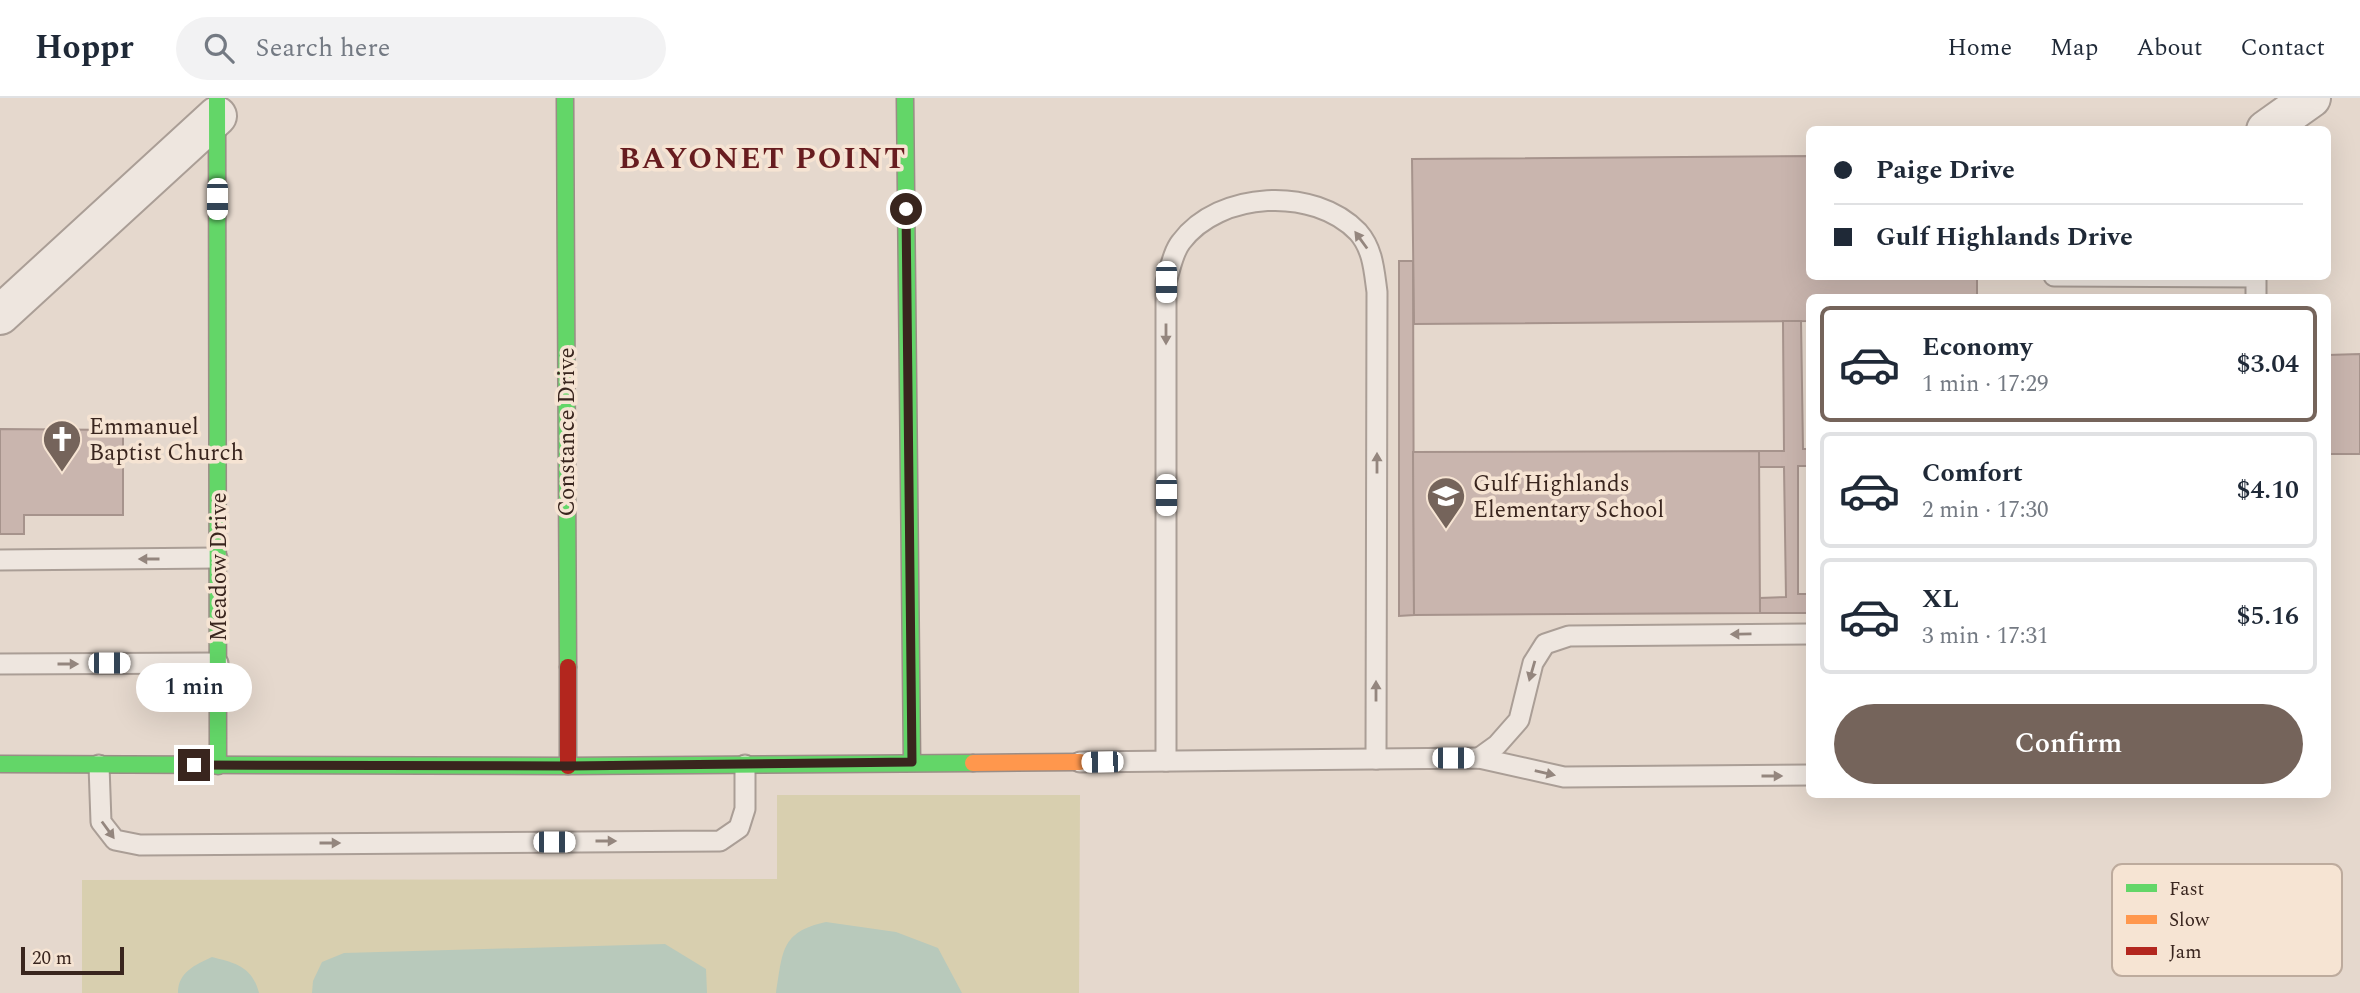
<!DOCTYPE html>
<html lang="en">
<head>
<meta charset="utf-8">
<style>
	:root { --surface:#fff; --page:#f2f2f3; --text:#1f2937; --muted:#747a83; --line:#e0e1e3; --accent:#75645b }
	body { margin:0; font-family:Spectral,serif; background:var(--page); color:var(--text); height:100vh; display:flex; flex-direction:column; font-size:26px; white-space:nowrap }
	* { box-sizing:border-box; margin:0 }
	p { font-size:23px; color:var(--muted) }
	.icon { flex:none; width:38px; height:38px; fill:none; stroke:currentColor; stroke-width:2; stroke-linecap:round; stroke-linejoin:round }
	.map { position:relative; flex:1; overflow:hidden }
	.drawer { position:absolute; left:1806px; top:196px; width:525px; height:504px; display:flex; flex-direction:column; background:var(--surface); border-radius:10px; box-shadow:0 7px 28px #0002 }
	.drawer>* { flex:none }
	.top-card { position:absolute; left:1806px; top:28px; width:525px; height:154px; border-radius:10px; box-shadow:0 7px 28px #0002; display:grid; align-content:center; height:154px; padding:0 28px; background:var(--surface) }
	.scale { position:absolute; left:21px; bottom:18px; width:103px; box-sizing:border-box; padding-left:7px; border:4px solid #39251e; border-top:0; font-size:19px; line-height:24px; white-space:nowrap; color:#39251e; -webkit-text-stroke:5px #f6e4d3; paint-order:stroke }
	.end { position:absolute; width:32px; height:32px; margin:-16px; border:9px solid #39251e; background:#fff; box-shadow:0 0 0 4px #fff }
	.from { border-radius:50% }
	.bubble { position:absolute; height:49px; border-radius:24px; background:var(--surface); box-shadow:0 7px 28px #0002; font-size:23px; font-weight:600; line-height:49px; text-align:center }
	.car { position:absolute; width:21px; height:42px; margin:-21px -10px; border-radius:9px; box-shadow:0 0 5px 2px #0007; background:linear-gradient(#fff 24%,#345 0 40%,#fff 0 76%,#345 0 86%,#fff 0) }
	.top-card b { display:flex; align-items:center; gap:24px; height:66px; font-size:26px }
	.top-card b+b { border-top:2px solid var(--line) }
	.top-card i { width:18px; height:18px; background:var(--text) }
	ul { padding:12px 0 0; list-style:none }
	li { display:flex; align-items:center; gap:21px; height:116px; margin:0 14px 10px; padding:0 14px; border:4px solid var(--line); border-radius:10px }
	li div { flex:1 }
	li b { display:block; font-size:26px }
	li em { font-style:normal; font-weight:600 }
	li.active { border-color:var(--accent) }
	li>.icon { width:63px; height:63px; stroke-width:1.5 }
	.button { display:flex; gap:14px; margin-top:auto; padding:14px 28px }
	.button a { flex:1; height:80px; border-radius:42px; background:var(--accent); color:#fff; font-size:28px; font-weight:600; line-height:80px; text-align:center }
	header { display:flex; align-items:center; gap:42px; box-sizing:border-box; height:98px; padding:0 35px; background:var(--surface); border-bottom:2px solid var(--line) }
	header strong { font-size:33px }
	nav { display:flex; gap:38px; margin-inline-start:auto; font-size:24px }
	.search { width:490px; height:63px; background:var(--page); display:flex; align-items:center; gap:18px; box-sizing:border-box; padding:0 24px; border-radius:38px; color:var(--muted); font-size:26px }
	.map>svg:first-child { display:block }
</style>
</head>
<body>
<header>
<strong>Hoppr</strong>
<div class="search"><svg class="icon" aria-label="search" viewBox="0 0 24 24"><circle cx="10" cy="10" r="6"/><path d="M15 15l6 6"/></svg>Search here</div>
<nav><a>Home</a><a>Map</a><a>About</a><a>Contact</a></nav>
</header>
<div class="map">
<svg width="2360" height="895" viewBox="0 0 2360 895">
	<rect width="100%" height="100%" fill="#e5d8cd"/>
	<!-- green -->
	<path fill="#d8cfaf" d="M777,697H1080L1079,895H82V782L777,781Z"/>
	<!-- water -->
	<g fill="#b8c9bb">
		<path d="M826,824L896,834L938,850L962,895H776C783,854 780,834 826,824Z"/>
		<path d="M665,846L706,871L707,895H312L313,883L322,864L344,855Z"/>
		<path d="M212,859C235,865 252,868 259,895H178C178,874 195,867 212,859Z"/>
	</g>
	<!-- building -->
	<g fill="#c9b5ae" stroke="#a6938c" stroke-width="2">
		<path d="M1810,58V178H1977V200H1810V223L1414,226L1412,61Z"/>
		<path d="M1399,163H1413L1414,517L1399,518Z"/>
		<path d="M1783,223H1801L1803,351H1810V368H1798V496H1810V515H1760V500L1786,499L1784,369H1759V353H1784Z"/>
		<path d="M2360,256V356H2328V257Z"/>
		<path d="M0,331L123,332V417H24V436H0Z"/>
		<path d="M1759,353L1760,515L1414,517L1413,354Z"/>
	</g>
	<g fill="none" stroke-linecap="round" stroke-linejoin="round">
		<!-- lane casing -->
		<g stroke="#aa9e96" stroke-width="23">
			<g id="lane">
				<path d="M2054,178L2256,179V200"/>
				<path d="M0,462L217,460"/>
				<path d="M0,566L218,565"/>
				<path d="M1479,660L1497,647L1519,622L1533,565L1545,546L1569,538L1810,536"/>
				<path d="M1166,663V184C1170,172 1173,154 1181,144C1219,93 1314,88 1358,134C1373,151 1374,172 1377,194L1376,661"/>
				<path d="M1080,664L1479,660L1564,679L1810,677"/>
				<path d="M99,667L101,724L115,742L140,747L720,743L739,730L745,711V667"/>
			</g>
		</g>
		<!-- street casing -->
		<g stroke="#aa9e96" stroke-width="42">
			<g id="street">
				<path d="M2266,32L2311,0"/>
				<path d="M0,217L217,18"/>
			</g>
		</g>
		<!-- fast casing -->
		<g stroke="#9a8d86" stroke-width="19">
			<g id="fast">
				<path d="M217,0L218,668"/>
				<path d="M565,0L568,569"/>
				<path d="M905,0L912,664"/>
				<path d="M0,666L568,668L973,665"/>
			</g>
		</g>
		<!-- slow casing -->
		<g stroke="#9a8d86" stroke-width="19">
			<path id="slow" d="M973,665L1080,664"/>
		</g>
		<!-- jam casing -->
		<g stroke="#9a8d86" stroke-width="19">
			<path id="jam" d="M568,569V668"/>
		</g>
		<!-- lane -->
		<use href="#lane" stroke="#eee6df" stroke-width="19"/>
		<!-- street -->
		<use href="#street" stroke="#eee6df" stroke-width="38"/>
		<!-- fast -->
		<use href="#fast" stroke="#63d668" stroke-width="16"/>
		<!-- slow -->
		<use href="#slow" stroke="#ff974d" stroke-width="16"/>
		<!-- jam -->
		<use href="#jam" stroke="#b3261e" stroke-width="16"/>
	</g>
	<!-- one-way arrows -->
	<defs><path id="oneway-solid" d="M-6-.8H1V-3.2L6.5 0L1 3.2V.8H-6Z" transform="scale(1.75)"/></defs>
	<g fill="#94867e">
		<use href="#oneway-solid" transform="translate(1361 142) rotate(-126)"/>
		<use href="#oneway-solid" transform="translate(1166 236) rotate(90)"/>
		<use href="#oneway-solid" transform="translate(1377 365) rotate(-90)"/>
		<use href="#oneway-solid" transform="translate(149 461) rotate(180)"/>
		<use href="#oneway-solid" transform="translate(1741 536) rotate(179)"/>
		<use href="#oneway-solid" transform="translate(68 566)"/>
		<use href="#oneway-solid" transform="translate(1532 573) rotate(106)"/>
		<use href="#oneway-solid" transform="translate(1376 593) rotate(-90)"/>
		<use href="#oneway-solid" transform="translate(1545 675) rotate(13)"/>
		<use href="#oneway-solid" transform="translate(1772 678)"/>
		<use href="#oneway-solid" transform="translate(108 732) rotate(54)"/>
		<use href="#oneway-solid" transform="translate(606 743)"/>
		<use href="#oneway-solid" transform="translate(330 745)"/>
	</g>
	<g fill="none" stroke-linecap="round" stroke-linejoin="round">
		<!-- route -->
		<path stroke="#39251e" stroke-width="9" d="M194,667L568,668L912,664L906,111"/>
	</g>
	<!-- icons -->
	<defs>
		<g id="church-pin" transform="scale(2.0125)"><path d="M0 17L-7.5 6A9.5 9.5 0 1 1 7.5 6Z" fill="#75645b" stroke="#f6e4d3"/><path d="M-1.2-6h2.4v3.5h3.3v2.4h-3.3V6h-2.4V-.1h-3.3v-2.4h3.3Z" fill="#fff"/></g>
		<g id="school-pin" transform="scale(2.0125)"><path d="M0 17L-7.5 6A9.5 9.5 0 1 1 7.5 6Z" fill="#75645b" stroke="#f6e4d3"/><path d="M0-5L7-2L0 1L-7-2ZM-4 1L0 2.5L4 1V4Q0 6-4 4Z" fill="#fff"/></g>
	</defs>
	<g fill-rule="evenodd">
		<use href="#church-pin" x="62" y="341"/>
		<use href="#school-pin" x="1446" y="398"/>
	</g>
	<g text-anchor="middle" stroke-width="7" stroke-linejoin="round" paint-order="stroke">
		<!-- poi labels -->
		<g font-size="23" fill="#39251e" stroke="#f6e4d3" text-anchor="start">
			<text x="89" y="336">Emmanuel<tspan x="89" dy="26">Baptist Church</tspan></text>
			<text x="1473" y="393">Gulf Highlands<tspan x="1473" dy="26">Elementary School</tspan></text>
		</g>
		<!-- street labels -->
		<g font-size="23" fill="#39251e" stroke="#f6e4d3">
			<text transform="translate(566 334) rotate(-90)" y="8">Constance Drive</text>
			<text transform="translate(218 469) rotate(-90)" y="8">Meadow Drive</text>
		</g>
		<!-- district labels -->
		<g font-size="30" font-weight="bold" letter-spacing="2" fill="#671c1f" stroke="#f6e4d3">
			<text x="763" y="70">BAYONET POINT</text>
		</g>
	</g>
	<!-- legend -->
	<rect x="2112" y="766" width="230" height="112" rx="10" fill="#f6e4d3" stroke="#bdab9d" stroke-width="2"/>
	<rect x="2126" y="786" width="31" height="8" fill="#63d668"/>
	<rect x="2126" y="817" width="31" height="9" fill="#ff974d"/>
	<rect x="2126" y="849" width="31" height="8" fill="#b3261e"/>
	<g font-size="19" fill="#39251e">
		<text x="2169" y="797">Fast</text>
		<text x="2169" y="828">Slow</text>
		<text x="2169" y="860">Jam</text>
	</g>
</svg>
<div class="scale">20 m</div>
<i class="end from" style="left:906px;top:111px"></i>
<i class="end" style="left:194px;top:667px"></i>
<div class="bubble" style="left:136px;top:565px;width:116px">1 min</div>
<i class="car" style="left:217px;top:101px;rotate:180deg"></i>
<i class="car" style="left:1166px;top:184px;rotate:180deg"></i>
<i class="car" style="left:1166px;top:397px;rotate:180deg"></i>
<i class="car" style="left:109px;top:565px;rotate:90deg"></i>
<i class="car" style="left:1453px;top:660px;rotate:90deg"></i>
<i class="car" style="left:1102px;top:664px;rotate:269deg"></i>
<i class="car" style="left:554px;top:744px;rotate:90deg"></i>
<div class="top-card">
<b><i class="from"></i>Paige Drive</b>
<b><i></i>Gulf Highlands Drive</b>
</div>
<section class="drawer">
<ul>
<li class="active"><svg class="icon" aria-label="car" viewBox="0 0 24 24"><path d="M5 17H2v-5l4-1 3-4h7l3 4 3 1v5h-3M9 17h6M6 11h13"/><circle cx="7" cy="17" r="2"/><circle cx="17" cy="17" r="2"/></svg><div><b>Economy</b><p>1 min · 17:29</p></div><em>$3.04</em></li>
<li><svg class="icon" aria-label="car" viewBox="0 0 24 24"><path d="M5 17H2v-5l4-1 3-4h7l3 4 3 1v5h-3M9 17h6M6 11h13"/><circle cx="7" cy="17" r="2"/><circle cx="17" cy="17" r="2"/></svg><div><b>Comfort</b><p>2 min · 17:30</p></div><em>$4.10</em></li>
<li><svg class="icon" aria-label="car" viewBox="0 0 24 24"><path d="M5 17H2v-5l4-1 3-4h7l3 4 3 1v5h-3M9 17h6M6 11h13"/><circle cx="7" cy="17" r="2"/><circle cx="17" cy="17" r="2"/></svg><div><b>XL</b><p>3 min · 17:31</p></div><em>$5.16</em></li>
</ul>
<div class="button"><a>Confirm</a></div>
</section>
</div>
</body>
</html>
